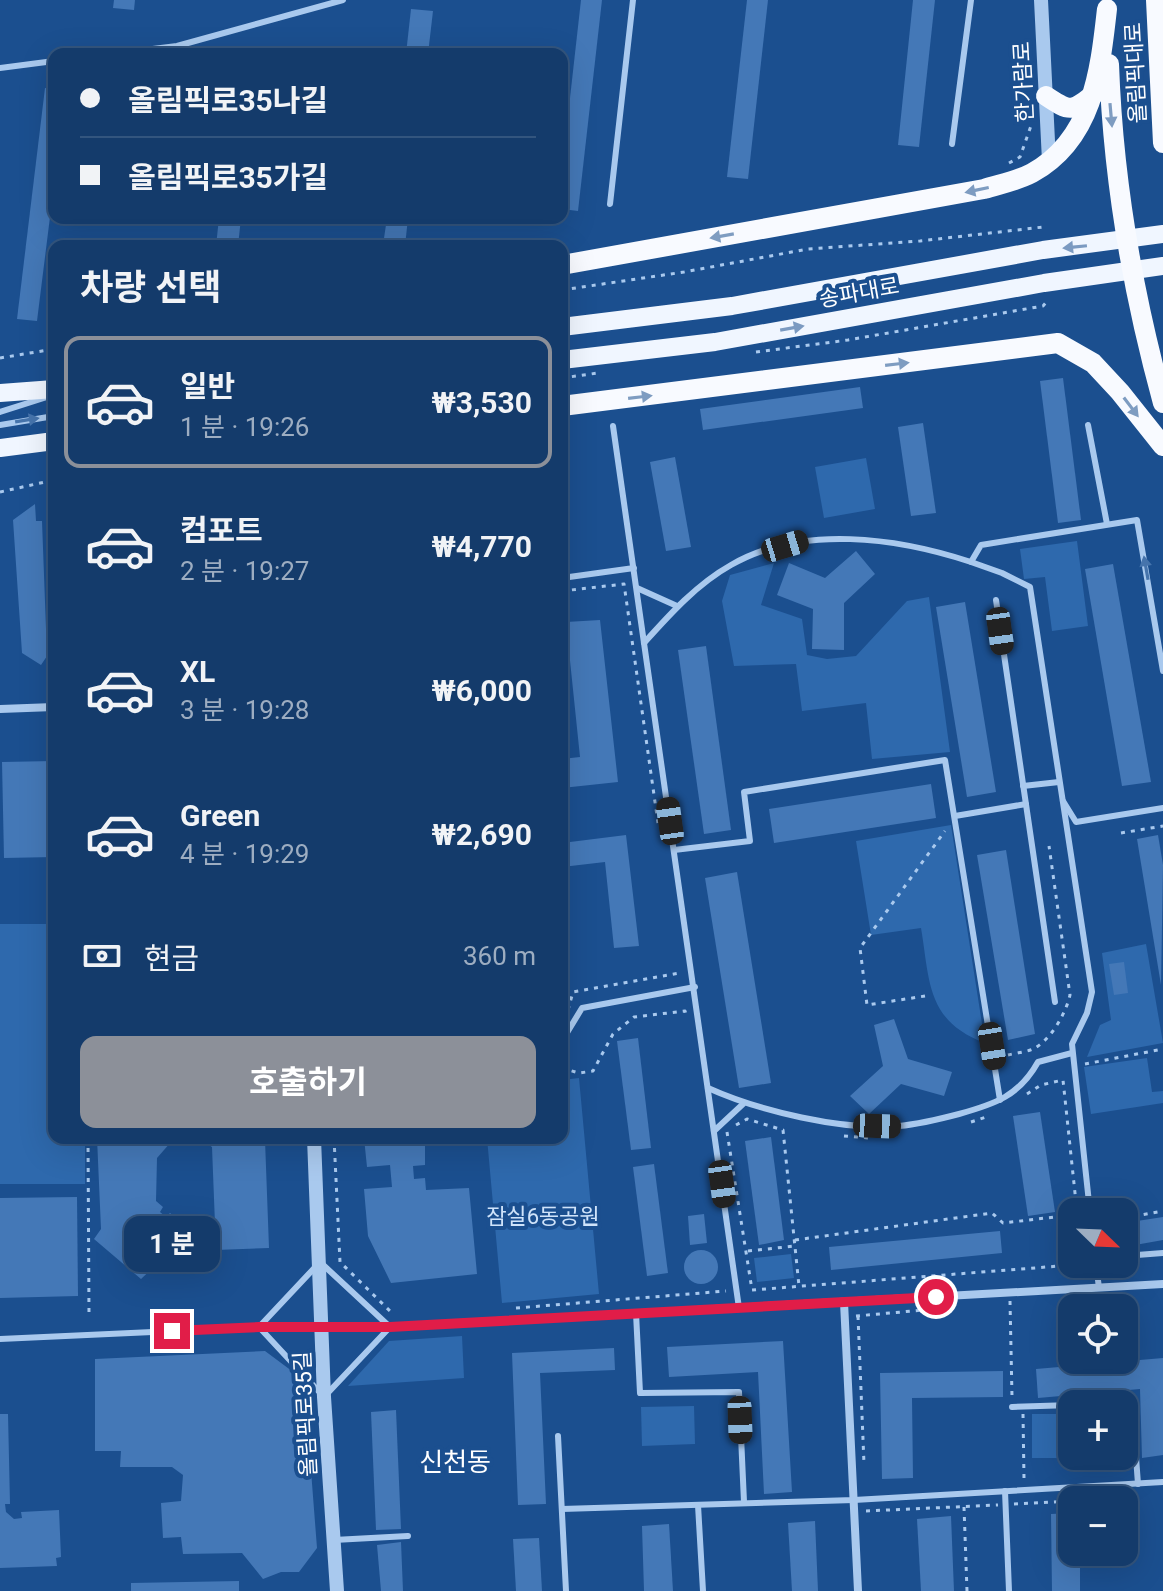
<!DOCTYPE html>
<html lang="ko">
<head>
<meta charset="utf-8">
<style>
	:root { --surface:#143b6b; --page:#214673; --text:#f1f3f6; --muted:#9dadc1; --line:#33557e; --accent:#8c9099 }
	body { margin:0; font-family:Roboto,"Noto Sans KR",sans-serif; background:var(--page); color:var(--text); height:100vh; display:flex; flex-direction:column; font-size:30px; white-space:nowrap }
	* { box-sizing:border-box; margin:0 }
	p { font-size:26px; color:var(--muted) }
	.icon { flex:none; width:44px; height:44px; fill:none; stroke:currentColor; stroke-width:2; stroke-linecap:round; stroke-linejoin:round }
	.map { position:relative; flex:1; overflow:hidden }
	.sheet { position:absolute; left:48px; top:240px; width:520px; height:904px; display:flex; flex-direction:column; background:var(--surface); border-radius:16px; box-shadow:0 8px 32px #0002,0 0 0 2px var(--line) }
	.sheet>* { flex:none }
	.banner { position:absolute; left:48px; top:48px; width:520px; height:176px; border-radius:16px; box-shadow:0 8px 32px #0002,0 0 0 2px var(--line); display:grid; align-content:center; height:176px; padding:0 32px; background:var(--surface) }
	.needle { width:52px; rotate:113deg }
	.tools { position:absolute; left:1058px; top:1198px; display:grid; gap:16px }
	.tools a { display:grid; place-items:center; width:80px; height:80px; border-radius:16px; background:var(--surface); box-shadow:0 8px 32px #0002,0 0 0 2px var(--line); font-size:40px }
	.end { position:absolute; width:36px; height:36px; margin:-18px; border:10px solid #e11d48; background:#fff; box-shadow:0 0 0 4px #fff }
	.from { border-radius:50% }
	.bubble { position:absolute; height:56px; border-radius:16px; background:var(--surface); box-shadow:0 8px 32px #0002,0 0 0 2px var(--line); font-size:26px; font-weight:700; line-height:56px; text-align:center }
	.car { position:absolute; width:24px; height:48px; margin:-24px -12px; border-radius:10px; box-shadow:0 0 6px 2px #0007; background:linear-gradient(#222 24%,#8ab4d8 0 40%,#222 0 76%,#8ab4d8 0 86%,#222 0) }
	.banner b { display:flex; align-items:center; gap:28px; height:76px; font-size:30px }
	.banner b+b { border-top:2px solid var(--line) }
	.banner i { width:20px; height:20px; background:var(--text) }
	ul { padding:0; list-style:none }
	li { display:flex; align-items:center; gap:24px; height:132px; margin:0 16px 12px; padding:0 16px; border:4px solid transparent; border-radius:16px }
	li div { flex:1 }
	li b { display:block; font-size:30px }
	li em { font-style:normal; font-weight:700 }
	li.active { border-color:var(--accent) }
	li>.icon { width:72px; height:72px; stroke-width:1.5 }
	h2 { padding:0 32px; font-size:36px; line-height:96px }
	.pay { display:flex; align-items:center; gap:20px; height:88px; padding:0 32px; font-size:30px }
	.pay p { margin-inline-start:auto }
	.primary-button { display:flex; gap:16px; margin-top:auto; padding:16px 32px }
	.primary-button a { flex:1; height:92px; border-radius:16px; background:var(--accent); color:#fff; font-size:32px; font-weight:700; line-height:92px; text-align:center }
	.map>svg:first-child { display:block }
</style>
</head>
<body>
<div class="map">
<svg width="1163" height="1591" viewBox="0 0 1163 1591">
	<rect width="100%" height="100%" fill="#1b4f8f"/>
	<!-- green -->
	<g fill="#2e69ad">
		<path d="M866,458L875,509L824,518L815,467Z"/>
		<path d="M1077,541L1088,626L1052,631L1045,577L1024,579L1020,549Z"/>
		<path d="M774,563L761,605L802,619L807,655L827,659L856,656L907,601L929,597L950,752L872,759L866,703L802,711L796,664L734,666L722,601L730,575Z"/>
		<path d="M951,825L985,1043C926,1021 930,981 921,928L871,935L856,841Z"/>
		<path d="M0,924H54V1138H85V1184H0Z"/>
		<path d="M1146,944L1163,1043L1087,1057L1100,1025L1111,1020L1102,953Z"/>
		<path d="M1147,1058L1152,1092L1163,1091V1103L1091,1114L1084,1067Z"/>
		<path d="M579,1078L599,1294L502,1303L487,1138H562V1080Z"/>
		<path d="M791,1254L794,1278L757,1282L754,1258Z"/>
		<path d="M462,1336L464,1378L348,1386L389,1341Z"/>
		<path d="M694,1406L695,1444L642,1446L641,1407Z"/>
		<path d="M1032,1414H1072L1074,1458H1032Z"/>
	</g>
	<!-- building -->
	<g fill="#4478b7">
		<path d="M114,0H135L134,10L113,8Z"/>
		<path d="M581,0H602L578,211L562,209V169Z"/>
		<path d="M747,0H768L748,179L727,177Z"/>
		<path d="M913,0H935L919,147L898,145Z"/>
		<path d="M411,9L433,11L428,54H406Z"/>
		<path d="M45,88L54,89V185L37,321L17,319Z"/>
		<path d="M219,218H241L238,246H216Z"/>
		<path d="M387,218H408L405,246L383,245Z"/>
		<path d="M1063,378L1081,520L1058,523L1040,381Z"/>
		<path d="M860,387L863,408L703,430L700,409Z"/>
		<path d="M923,423L936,513L911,516L898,427Z"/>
		<path d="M675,457L691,547L666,551L650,462Z"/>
		<path d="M35,504L36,521H42L47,656L41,665L22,653L13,520Z"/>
		<path d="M856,551L875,574L844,603V650L812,649L813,609L777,595L789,563L825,578Z"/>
		<path d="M1113,564L1151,782L1122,786L1085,569Z"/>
		<path d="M965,602L996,792L967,797L936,607Z"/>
		<path d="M600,620L618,782L562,788V759L580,757L566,622Z"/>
		<path d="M706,646L731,830L704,834L678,650Z"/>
		<path d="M54,761V857L4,858L2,762Z"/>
		<path d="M931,784L936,818L774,843L769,809Z"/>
		<path d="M626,835L639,946L614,948L605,862L562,867V843Z"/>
		<path d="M1158,835L1163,865L1161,985L1137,839Z"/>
		<path d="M1006,850L1035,1034L1008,1040L977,855Z"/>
		<path d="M737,872L771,1083L739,1088L705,878Z"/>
		<path d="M1124,962L1128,993L1114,995L1109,964Z"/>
		<path d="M894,1019L908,1059L952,1072L944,1096L901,1084L869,1114L850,1096L883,1066L874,1025Z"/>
		<path d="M638,1038L651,1148L631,1150L617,1041Z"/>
		<path d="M1040,1112L1055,1212L1028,1216L1013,1116Z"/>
		<path d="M771,1137L784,1240L759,1245L745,1141Z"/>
		<path d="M97,1138H178V1142H171L157,1158L156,1201L163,1207L160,1212L166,1217L170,1213L175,1217H184V1248H174L141,1279L94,1239L101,1229Z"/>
		<path d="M197,1138L265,1140L269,1248L216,1250L212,1147L205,1142L197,1143Z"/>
		<path d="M364,1138H425V1165L413,1166L414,1179L425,1178L426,1190L469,1188L477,1274L391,1283L368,1236L364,1189L392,1187L390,1165L367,1167Z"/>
		<path d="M654,1164L668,1273L647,1276L633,1167Z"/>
		<path d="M77,1197L78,1296L0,1298V1198Z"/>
		<path d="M704,1214L707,1243L690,1245L688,1216Z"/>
		<path d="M1163,1217V1240L1124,1247V1223Z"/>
		<path d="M1000,1231L1002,1253L831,1270L829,1247Z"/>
		<circle cx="701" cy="1267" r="17"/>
		<path d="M783,1341L792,1492L764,1494L758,1372L669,1377L667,1347Z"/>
		<path d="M614,1348L615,1370L540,1373L546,1504L518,1505L512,1353Z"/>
		<path d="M265,1351L304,1380L317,1548L299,1572H281L263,1579L242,1553L183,1554L181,1537L163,1538L161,1503L181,1501L183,1475L172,1467H120L121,1451H95V1359Z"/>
		<path d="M1163,1358V1455L1142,1458L1140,1389L1038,1398L1036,1369Z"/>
		<path d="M1003,1371V1397L912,1398L913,1478L882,1479L880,1373Z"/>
		<path d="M396,1410L401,1529L376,1530L371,1412Z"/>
		<path d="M0,1414H8L10,1504H5L6,1512L14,1519L22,1518L21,1512L59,1510L61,1557L56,1558L57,1566L0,1568Z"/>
		<path d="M1072,1513V1552H1080V1591H1052L1051,1514Z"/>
		<path d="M951,1516L954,1591H921L917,1519Z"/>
		<path d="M815,1521L818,1591H792L788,1523Z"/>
		<path d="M669,1524L673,1591H644L642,1526Z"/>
		<path d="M539,1538L542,1591H516L513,1539Z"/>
		<path d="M401,1542L403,1591H381L377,1545Z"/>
		<path d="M239,1581V1591H131V1583Z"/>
	</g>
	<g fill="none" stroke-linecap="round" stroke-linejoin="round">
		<!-- path -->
		<g stroke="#a9c9ee" stroke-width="3" stroke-dasharray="4 6" stroke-linecap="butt">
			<path d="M1009,163L1020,157L1032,123"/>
			<path d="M562,290L684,272L808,249L920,241L1043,227"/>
			<path d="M756,352L848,340L1043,306L1049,299"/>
			<path d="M0,358L54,349"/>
			<path d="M562,378L598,373"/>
			<path d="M0,492L54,480"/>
			<path d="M562,591L624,584L658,823"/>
			<path d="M1121,833L1163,826"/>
			<path d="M925,996L867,1005L860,948L945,831"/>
			<path d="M568,1010L573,992L680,973"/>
			<path d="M1008,1055C1016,1053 1026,1052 1033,1049C1051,1040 1066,1013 1070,995L1049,846"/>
			<path d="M1085,1064L1163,1049"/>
			<path d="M562,1068L579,1073L593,1071L613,1034L634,1017L685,1011L686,1014"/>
			<path d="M1027,1094L1041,1085L1063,1080L1077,1212"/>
			<path d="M971,1122L986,1117"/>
			<path d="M736,1125L747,1119L783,1130L799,1286"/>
			<path d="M727,1132L752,1290L1085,1264"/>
			<path d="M844,1136L869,1138"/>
			<path d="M88,1138L89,1314"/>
			<path d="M334,1138L340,1262L394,1315"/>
			<path d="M1124,1218L1163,1211"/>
			<path d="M795,1240L992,1213L1003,1223L1072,1215"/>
			<path d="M748,1251L795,1246"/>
			<path d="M1010,1301L1012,1397"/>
			<path d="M516,1308L726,1291"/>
			<path d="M856,1316L924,1310"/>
			<path d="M858,1316L864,1464"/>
			<path d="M1023,1414L1024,1479"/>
			<path d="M1086,1500L1135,1497"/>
			<path d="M1014,1504L1072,1501"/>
			<path d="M964,1507L967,1591"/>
			<path d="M866,1511L998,1505"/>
		</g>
		<!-- service -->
		<g stroke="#a9c9ee" stroke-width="6">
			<path d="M112,54L177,46L343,0"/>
			<path d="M0,68L54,61"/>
			<path d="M952,144L971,0"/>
			<path d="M610,204L633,0"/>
			<path d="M0,412L47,397"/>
			<path d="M0,425L54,416"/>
			<path d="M1088,425L1107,524"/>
			<path d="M613,426L739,1308"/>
			<path d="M562,578L634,568"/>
			<path d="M637,588L677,606"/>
			<path d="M996,600L1055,1002"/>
			<path d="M644,643C670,614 697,584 731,565C802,524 898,538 971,562"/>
			<path d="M1023,786L1059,782"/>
			<path d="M1063,801L1076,822L1163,808"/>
			<path d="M955,816L1026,804"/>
			<path d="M674,850L750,841L744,792L945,760L1000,1100"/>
			<path d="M562,1041L582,1008L695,987"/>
			<path d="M708,1088C759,1111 843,1131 899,1126C919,1124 940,1119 959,1114C995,1104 1019,1096 1038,1062L1072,1053"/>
			<path d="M714,1131L743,1104"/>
			<path d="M1090,1212L1072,1044L1087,1013L1092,992L1030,587L1002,573L971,562L981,545L1137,520L1163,671"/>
			<path d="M1124,1256L1163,1253"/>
			<path d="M320,1262L390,1327L324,1397L259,1327Z"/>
			<path d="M1096,1264L1099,1288"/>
			<path d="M636,1313L640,1393L739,1392L744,1502"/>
			<path d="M0,1339L259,1327H319"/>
			<path d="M1107,1404L1132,1403L1138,1484"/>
			<path d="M1012,1407L1072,1405"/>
			<path d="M558,1436L566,1591"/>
			<path d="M1005,1491L1009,1591"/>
			<path d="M698,1505L703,1591"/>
			<path d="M562,1509L854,1500L1163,1482"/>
			<path d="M334,1540L408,1536"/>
		</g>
		<!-- minor -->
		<g stroke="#a9c9ee" stroke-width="8">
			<path d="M0,709L54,707"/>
			<path d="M844,1302L858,1591"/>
			<path d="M322,1327H390L1163,1284"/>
		</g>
		<!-- tertiary -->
		<g stroke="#a9c9ee" stroke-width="14">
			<path d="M1041,0L1049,161"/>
			<path d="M314,1138L324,1397L337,1591"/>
		</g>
		<!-- primary -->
		<g stroke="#f0f6ff" stroke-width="18">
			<path d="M562,327L732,306L1043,250L1163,234"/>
			<path d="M562,360L715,342L1044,283L1163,266"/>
			<path d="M0,393L54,389"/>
			<path d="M0,448L54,441"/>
		</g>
		<!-- trunk -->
		<g stroke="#f8faff" stroke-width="20">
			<path d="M1156,0L1163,143"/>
			<path d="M1109,64C1113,178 1133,294 1163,403"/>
			<path d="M1046,96C1070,112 1072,112 1094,94"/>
			<path d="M562,265L984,189C1000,184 1017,181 1032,173C1093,139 1100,72 1107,9"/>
			<path d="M562,406L1058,343L1093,363L1120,392L1163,446"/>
		</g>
	</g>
	<!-- one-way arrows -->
	<defs><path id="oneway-solid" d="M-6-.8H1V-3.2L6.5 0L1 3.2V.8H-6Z" transform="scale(2)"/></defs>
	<g fill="#7e9cc1">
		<use href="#oneway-solid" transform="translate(1111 115) rotate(85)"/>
		<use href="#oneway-solid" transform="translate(977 190) rotate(168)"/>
		<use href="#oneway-solid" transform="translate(722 236) rotate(170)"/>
		<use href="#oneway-solid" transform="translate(897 364) rotate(-7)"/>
		<use href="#oneway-solid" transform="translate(640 397) rotate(-7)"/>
		<use href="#oneway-solid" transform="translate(1131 407) rotate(53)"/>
	</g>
	<g fill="#7b9ac1">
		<use href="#oneway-solid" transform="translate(1075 247) rotate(174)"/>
		<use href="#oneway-solid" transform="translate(792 328) rotate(-10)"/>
	</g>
	<g fill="#4674ac">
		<use href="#oneway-solid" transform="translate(27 420) rotate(-9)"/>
		<use href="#oneway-solid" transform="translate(1146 568) rotate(-100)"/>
	</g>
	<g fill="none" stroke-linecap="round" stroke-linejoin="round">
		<!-- route -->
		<path stroke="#e11d48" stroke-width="10" d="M172,1331L259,1327H390L936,1297"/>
	</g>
	<g text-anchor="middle" stroke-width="8" stroke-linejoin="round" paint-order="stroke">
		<!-- street labels -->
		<g font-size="22" fill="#fff" stroke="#1b4f8f">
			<text transform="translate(1135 73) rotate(-93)" y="8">올림픽대로</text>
			<text transform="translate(1023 82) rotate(-93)" y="8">한가람로</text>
			<text transform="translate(859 292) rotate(-10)" y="8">송파대로</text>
			<text transform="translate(305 1414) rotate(-93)" y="8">올림픽로35길</text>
		</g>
		<!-- park labels -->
		<g font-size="22" fill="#cfe3fa" stroke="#1b4f8f">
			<text x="543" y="1224">잠실6동공원</text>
		</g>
		<!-- quarter labels -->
		<g font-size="26" fill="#fff" stroke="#1b4f8f">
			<text x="455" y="1471">신천동</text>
		</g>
	</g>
</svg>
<div class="tools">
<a><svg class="needle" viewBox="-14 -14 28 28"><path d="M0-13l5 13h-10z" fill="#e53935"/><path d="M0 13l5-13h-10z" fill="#9dadc1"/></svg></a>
<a><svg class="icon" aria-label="locate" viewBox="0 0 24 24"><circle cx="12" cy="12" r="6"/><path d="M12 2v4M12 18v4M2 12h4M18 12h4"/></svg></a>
<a>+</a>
<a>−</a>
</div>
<i class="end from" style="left:936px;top:1297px"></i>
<i class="end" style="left:172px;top:1331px"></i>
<div class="bubble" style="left:124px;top:1216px;width:96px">1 분</div>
<i class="car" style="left:785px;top:546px;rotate:73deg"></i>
<i class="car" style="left:1000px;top:631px;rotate:172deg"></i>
<i class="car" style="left:670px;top:821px;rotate:352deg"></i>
<i class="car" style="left:992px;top:1046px;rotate:171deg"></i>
<i class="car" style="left:877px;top:1126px;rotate:92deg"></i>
<i class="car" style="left:722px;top:1184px;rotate:172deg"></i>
<i class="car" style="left:740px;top:1420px;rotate:178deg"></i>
<div class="banner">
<b><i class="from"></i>올림픽로35나길</b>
<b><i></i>올림픽로35가길</b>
</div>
<section class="sheet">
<h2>차량 선택</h2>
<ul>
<li class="active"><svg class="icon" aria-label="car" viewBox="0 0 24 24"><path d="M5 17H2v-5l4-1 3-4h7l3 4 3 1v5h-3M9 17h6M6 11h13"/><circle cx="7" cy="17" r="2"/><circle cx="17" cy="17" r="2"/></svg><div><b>일반</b><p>1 분 · 19:26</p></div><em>₩3,530</em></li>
<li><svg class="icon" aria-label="car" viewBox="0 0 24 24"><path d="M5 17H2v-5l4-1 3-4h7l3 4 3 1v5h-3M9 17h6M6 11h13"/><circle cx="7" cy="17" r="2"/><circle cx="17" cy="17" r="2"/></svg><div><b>컴포트</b><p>2 분 · 19:27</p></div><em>₩4,770</em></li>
<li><svg class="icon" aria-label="car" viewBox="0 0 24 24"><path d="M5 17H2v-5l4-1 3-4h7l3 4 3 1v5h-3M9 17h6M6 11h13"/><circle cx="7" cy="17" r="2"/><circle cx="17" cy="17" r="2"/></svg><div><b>XL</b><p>3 분 · 19:28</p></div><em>₩6,000</em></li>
<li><svg class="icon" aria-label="car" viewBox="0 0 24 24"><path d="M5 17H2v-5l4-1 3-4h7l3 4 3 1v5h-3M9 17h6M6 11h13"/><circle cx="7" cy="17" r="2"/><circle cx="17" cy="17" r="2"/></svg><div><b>Green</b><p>4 분 · 19:29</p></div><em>₩2,690</em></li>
</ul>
<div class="pay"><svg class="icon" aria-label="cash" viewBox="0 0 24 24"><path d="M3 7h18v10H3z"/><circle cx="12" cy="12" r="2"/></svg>현금<p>360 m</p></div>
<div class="primary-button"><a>호출하기</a></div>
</section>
</div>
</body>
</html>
